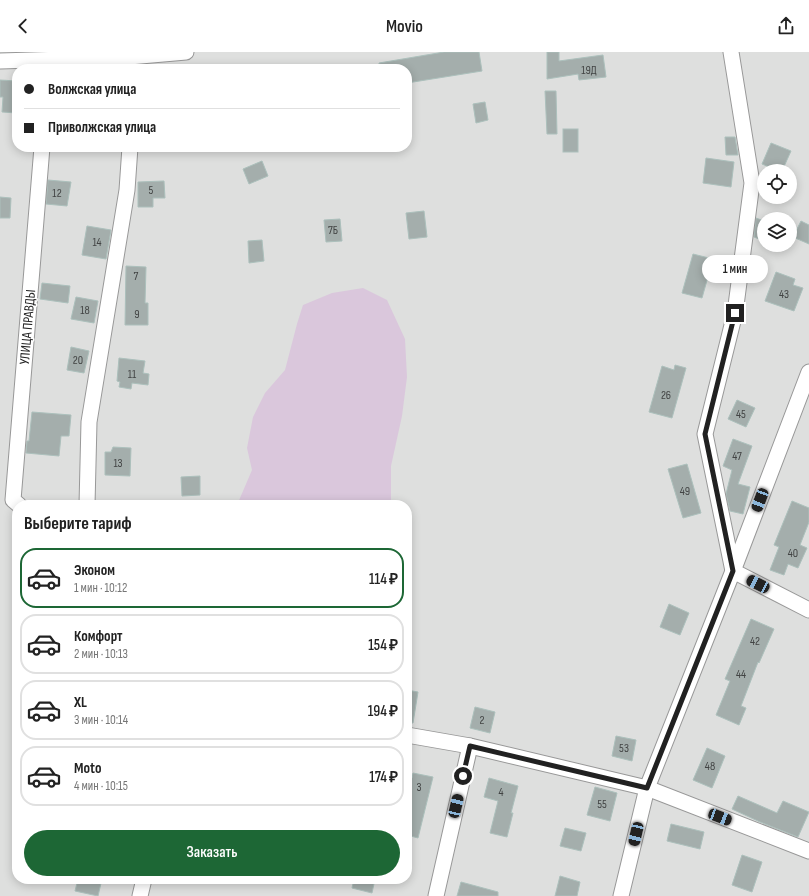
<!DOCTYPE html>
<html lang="ru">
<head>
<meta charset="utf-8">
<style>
	:root { --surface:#fff; --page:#f2f2f2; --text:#222; --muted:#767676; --line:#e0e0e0; --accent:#1d6735 }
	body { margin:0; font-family:"Sofia Sans Condensed",sans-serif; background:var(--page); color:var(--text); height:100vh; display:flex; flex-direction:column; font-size:15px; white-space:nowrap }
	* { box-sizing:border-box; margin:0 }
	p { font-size:13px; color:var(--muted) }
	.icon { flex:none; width:22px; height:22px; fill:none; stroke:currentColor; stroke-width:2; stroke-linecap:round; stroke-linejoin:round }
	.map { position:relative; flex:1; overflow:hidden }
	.panel { position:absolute; left:12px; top:448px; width:400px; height:384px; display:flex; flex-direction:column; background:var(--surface); border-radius:16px; box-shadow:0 2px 10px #0003 }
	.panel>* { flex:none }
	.banner { position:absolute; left:12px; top:12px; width:400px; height:88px; border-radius:16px; box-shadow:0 2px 10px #0003; display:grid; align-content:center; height:88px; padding:0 12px; background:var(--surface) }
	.tools { position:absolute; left:757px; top:112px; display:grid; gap:8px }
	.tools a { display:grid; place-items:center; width:40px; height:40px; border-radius:50%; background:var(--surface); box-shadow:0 2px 10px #0003; font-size:20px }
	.end { position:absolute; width:18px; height:18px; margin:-9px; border:5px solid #212121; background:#fff; box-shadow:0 0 0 2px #fff }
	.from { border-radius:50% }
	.bubble { position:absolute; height:28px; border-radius:14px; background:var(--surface); box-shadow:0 2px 10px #0003; font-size:13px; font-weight:600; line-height:28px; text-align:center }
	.car { position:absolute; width:12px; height:24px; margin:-12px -6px; border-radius:5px; box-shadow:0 0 3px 1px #0007; background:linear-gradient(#222 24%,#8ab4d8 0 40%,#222 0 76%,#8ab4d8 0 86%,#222 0) }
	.banner b { display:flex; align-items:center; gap:14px; height:38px; font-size:15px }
	.banner b+b { border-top:1px solid var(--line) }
	.banner i { width:10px; height:10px; background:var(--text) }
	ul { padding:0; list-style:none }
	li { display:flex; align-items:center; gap:12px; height:60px; margin:0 8px 6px; padding:0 4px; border:2px solid var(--line); border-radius:16px }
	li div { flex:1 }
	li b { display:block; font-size:15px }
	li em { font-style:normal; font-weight:600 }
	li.on { border-color:var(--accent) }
	li>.icon { width:36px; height:36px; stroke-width:1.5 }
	h2 { padding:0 12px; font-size:18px; line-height:48px }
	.primary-button { display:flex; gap:8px; margin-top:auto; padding:8px 12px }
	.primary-button a { flex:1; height:46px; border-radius:24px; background:var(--accent); color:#fff; font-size:16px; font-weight:600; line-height:46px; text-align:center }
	header { display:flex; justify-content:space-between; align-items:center; height:52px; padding:0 12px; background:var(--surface); font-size:18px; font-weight:600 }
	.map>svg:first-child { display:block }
</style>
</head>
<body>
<header><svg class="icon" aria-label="back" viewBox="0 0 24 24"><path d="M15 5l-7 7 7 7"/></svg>Movio<svg class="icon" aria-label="share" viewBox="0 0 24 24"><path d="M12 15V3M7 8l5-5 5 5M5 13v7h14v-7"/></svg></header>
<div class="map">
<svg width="809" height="844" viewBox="0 0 809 844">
	<rect width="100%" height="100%" fill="#e9f0f0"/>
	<!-- residential -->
	<path fill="#dedfde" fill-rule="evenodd" d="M0,0H809V844H0ZM17,17H407V95H17ZM764,119H790V145H764ZM764,167H790V193H764ZM17,453H407V827H17Z"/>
	<!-- wetland -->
	<path fill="#dac7dc" d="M363,236L387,248L405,287L407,325L402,364L391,414V453H237L252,418L247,396L253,365L265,341L285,318L297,272L303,253L332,241Z"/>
	<!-- building -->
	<g fill="#a4aeac" stroke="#acc0bc">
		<path d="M444,0H479L482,19L407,31V17H379V11Z"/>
		<path d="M547,0H559V9L603,3L606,25L579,28L578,22L547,27Z"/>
		<path d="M0,28L17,29V61L2,60L3,45H0Z"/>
		<path d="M545,39H556L557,82H547Z"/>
		<path d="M485,50L488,68L476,71L473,52Z"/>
		<rect x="563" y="77" width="15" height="23"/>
		<path d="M725,85H735L738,103H726Z"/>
		<path d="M771,91L791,99L782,119H779L762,112Z"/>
		<path d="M706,106L734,110L731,135L703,131Z"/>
		<path d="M262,109L268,124L249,132L243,117Z"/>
		<path d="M48,128L71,130L67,154L46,152Z"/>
		<path d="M164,129L165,146H153V155H138V130Z"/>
		<path d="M0,145L11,146L10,166H0Z"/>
		<path d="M424,159L427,185L409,187L406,161Z"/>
		<path d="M756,166L764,169V189L754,185Z"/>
		<path d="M340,167L342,189L326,190L324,168Z"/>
		<path d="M801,169L809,173V192L793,185Z"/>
		<path d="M87,174L111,178L106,207L82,203Z"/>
		<path d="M262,188L264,209L249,211L248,189Z"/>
		<path d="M693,202L713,207L702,246L682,241Z"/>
		<path d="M126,214L146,215L145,251H148V273H125Z"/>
		<path d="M776,220L795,227L793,233L803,236L794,259L765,249Z"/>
		<path d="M42,231L70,234L68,251L40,247Z"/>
		<path d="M76,245L98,249L94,271L71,267Z"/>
		<path d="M71,295L89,299L84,321L67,318Z"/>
		<path d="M119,306L145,309L143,321L149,322L148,333L132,331L131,337L119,335L120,330L117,329Z"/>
		<path d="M675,313L686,316L672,366L649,360L662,314L674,318Z"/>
		<path d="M737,348L755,356L746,375L728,367Z"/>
		<path d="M32,360L71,363L69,384H61L59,404L26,401L27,389H29Z"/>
		<path d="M733,387L752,394L738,432L750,435L743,462L730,459L726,442L732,418L723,414Z"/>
		<path d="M113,395L131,396L130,424L105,423V400H111Z"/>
		<path d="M687,412L701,461L683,466L668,417Z"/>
		<path d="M200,424V443L182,444L181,425Z"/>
		<path d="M792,449L809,456V470L800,493L807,496L798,516L788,512L784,523L770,518L779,495L774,493Z"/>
		<path d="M669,552L689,561L680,583L660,575Z"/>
		<path d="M751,567L774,577L759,611L758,610L741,654L746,656L739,673L716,663L730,629L725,627Z"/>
		<path d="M407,638L418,640L413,671H407Z"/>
		<path d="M475,655L495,660L490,681L470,676Z"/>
		<path d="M616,684L636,688L632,709L612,704Z"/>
		<path d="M707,696L725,704L712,736L693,728Z"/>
		<path d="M413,721L433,725L418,786L407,783V725L412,726Z"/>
		<path d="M489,726L518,734L511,761H513L507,785L490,781L498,749L484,745Z"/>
		<path d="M595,735L617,741L610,769L587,763Z"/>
		<path d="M738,744L777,761L783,749L809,760L798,785L760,770L732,757Z"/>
		<path d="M671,772L704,780L700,797L667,789Z"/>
		<path d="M565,776L586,781L581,799L560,794Z"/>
		<path d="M742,803L762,810L752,840L732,833Z"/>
		<path d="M560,824L580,830L577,844H555Z"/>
		<path d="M78,827H102L98,844L75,839Z"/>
		<path d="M354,827H375L372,841L352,836Z"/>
		<path d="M461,830L498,840V844H457Z"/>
	</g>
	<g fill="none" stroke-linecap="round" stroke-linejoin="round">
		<!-- minor casing -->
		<g stroke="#989898" stroke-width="17">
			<g id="minor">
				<path d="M731,0L752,131L735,261L705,382L733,519L809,558"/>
				<path d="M0,9L129,5L186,0"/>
				<path d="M19,453L13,448L42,95"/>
				<path d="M87,453L89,370L127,138L130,95"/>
				<path d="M407,683L470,694L647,736L809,799"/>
				<path d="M140,844L144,827"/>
				<path d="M436,844L470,694"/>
				<path d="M621,844L647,736L733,519L809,320"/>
			</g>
		</g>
		<!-- minor -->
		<use href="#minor" stroke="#fff" stroke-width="15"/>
	</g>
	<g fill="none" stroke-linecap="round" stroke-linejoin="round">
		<!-- route -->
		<path stroke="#212121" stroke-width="5" d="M463,724L470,694L647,736L733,519L705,382L735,261"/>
	</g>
	<g text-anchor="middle" stroke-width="3" stroke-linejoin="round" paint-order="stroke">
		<!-- number labels -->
		<g font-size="12" fill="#424444">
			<text x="589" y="22">19Д</text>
			<text x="151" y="142">5</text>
			<text x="57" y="145">12</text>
			<text x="333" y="182">7Б</text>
			<text x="97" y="194">14</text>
			<text x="136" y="228">7</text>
			<text x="784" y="246">43</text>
			<text x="85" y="262">18</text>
			<text x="137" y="266">9</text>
			<text x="78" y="312">20</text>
			<text x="132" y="326">11</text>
			<text x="666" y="347">26</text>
			<text x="741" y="366">45</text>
			<text x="737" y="408">47</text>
			<text x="118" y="415">13</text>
			<text x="685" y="443">49</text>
			<text x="793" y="505">40</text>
			<text x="755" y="593">42</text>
			<text x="741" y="626">44</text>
			<text x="482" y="672">2</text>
			<text x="624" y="700">53</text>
			<text x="710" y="718">48</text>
			<text x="419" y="739">3</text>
			<text x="501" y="744">4</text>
			<text x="602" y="756">55</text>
		</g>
		<!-- street labels -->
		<g font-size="14" fill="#212121" stroke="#fff">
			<text transform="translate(27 275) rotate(-85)" y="5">УЛИЦА ПРАВДЫ</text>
		</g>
	</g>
</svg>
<div class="tools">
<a><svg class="icon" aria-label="locate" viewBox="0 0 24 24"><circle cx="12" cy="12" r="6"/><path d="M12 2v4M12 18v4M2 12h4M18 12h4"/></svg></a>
<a><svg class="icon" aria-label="layers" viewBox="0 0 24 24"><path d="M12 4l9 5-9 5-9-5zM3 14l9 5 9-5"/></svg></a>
</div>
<i class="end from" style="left:463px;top:724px"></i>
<i class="end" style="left:735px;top:261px"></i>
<div class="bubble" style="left:702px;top:203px;width:66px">1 мин</div>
<i class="car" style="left:760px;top:448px;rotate:201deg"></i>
<i class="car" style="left:758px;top:532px;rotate:297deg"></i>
<i class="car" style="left:456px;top:754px;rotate:13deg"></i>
<i class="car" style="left:720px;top:765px;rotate:111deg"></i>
<i class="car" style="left:636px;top:782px;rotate:193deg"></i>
<div class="banner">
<b><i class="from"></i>Волжская улица</b>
<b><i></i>Приволжская улица</b>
</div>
<section class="panel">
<h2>Выберите тариф</h2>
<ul>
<li class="on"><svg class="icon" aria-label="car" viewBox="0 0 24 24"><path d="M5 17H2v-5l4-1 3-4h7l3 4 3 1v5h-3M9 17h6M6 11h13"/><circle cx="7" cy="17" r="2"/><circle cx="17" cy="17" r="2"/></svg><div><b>Эконом</b><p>1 мин · 10:12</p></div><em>114 ₽</em></li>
<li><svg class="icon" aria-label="car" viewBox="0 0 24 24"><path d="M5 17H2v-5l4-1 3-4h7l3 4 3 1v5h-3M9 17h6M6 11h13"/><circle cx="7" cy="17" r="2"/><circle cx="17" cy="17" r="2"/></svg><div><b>Комфорт</b><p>2 мин · 10:13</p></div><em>154 ₽</em></li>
<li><svg class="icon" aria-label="car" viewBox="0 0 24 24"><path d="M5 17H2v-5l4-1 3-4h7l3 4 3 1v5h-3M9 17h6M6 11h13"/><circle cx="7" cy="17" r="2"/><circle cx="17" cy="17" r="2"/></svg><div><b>XL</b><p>3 мин · 10:14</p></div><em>194 ₽</em></li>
<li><svg class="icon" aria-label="car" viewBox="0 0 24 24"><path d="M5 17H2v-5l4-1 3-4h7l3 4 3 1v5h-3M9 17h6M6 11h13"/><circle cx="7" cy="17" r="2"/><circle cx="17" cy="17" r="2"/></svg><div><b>Moto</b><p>4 мин · 10:15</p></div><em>174 ₽</em></li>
</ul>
<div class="primary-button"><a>Заказать</a></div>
</section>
</div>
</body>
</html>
